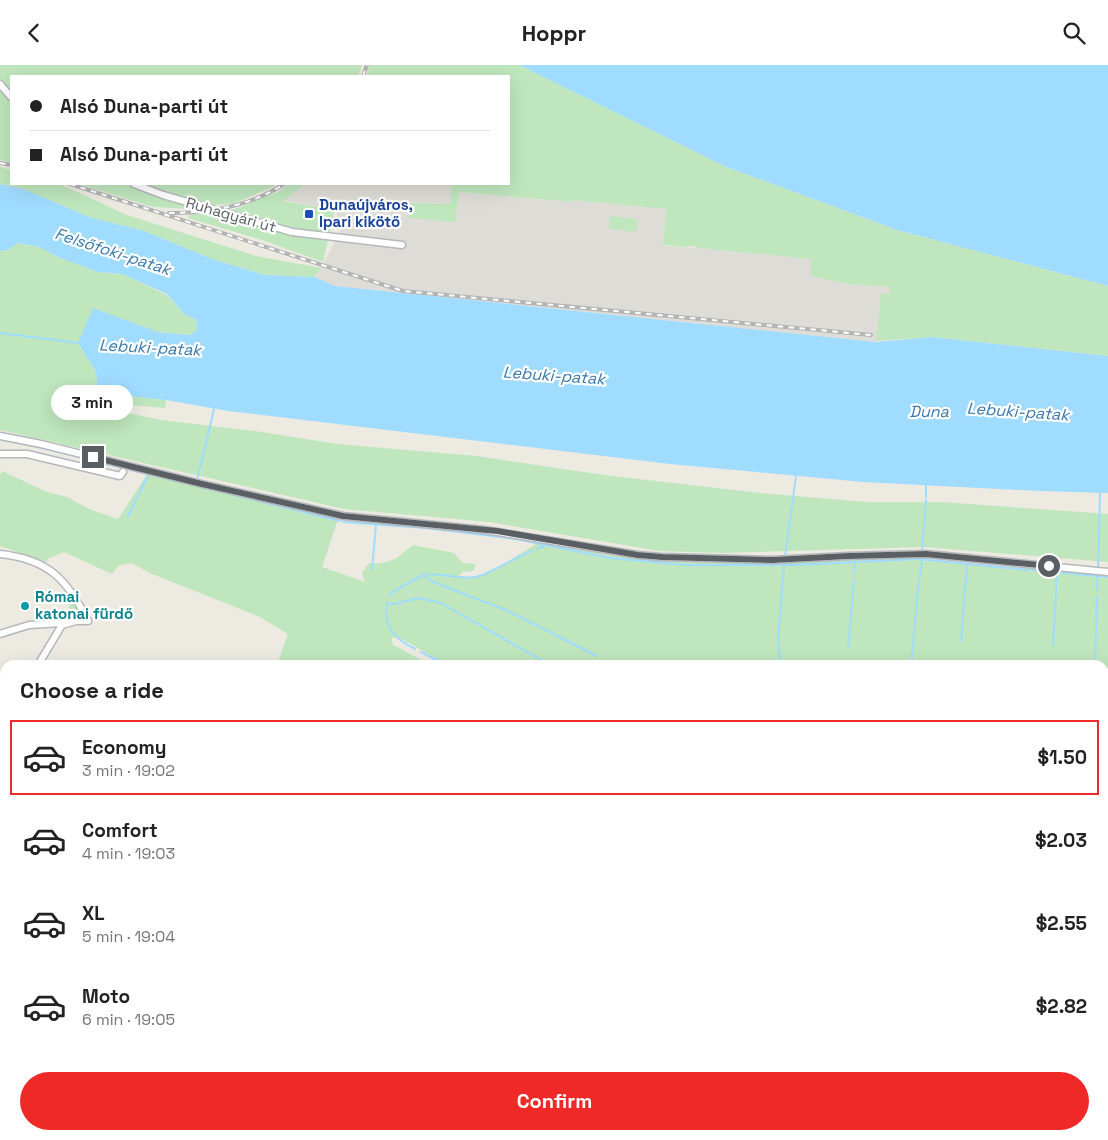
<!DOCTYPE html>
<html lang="en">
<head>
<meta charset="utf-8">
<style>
	:root { --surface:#fff; --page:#f6f6f6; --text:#222; --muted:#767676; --line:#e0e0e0; --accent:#ee2927 }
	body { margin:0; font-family:"Space Grotesk",sans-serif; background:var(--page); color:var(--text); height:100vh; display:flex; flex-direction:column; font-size:19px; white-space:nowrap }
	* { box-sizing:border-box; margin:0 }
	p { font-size:16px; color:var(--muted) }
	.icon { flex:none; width:28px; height:28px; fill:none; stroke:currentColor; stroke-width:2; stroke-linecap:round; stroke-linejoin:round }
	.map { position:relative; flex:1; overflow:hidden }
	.details { position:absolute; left:0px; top:595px; width:1109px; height:480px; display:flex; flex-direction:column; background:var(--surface); border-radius:15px 15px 0 0; box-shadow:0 5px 20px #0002 }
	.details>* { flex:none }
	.guide { position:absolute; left:10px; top:10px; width:500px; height:110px; border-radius:0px; box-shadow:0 5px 20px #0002; display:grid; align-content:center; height:110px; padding:0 20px; background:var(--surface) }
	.end { position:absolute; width:22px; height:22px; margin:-11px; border:6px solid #5a5f63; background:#fff; box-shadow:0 0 0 2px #fff }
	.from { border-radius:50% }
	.bubble { position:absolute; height:35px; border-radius:18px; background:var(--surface); box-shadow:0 5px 20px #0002; font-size:16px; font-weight:700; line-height:35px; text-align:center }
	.guide b { display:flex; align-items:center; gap:18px; height:48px; font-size:19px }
	.guide b+b { border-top:1px solid var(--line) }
	.guide i { width:12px; height:12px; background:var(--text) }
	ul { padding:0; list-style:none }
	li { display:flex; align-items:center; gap:15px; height:75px; margin:0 10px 8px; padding:0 10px; border:2px solid transparent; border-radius:0px }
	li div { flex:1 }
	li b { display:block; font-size:19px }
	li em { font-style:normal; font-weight:700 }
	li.current { border-color:var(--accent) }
	li>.icon { width:45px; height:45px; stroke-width:1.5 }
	h2 { padding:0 20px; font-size:22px; line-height:60px }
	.cta { display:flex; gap:10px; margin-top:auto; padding:10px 20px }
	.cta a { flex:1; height:58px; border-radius:30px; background:var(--accent); color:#fff; font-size:20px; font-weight:700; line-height:58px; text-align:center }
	header { display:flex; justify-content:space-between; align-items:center; height:65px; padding:0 20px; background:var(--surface); font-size:22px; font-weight:700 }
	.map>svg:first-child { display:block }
</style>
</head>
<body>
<header><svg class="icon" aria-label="back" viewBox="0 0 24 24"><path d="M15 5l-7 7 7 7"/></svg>Hoppr<svg class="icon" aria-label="search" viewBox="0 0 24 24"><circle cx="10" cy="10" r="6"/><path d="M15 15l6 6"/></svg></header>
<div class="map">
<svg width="1108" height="1075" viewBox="0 0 1108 1075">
	<rect width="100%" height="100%" fill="#edeae1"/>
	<!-- industrial -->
	<path fill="#dedcd6" d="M305,119H452L450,139L411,138L454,157L458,127L572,137L573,135L666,144L663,181L694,183L697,181V183L812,194L811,211L849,219L891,222L890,228L881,229L876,277L335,221L314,212L321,203L342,163L335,145L282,135Z"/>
	<!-- education -->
	<g fill="#ded9d0">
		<path d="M240,1070H323L320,1075H248Z"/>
		<path d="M790,1070H863L859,1075H787Z"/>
	</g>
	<!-- green -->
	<g fill="#bfe6bd">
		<path d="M0,0H362L358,11H11V98L0,95Z"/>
		<path d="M370,0H519L724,101L897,165L1108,221V291L931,272L876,276L881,229L890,228V222L849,219L811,211V194L697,183V181L683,182L665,180L663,182L666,144L573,135L572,137L459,127L455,157L409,153L410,138L450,139L452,119H509V11H366Z"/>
		<path d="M0,102L11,105V119H60L127,150L256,191L321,203L314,212L265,210L215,195L144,166L89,152L26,125L0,119Z"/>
		<path d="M79,119H279L233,139L197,140L190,144L153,142Z"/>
		<path d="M289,119H305L283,136L335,145L323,197L262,175L188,153L190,149L235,144L278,127Z"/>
		<path d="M610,151L637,154L636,167L609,164Z"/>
		<path d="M17,178L39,182L58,192L98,207L122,209L167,230L183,248L196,255L197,265L190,270L158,267L93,244L78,278L96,307L98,328L166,335L165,343L129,340L128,348L161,355L262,367L337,379L477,391L604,410L760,428L867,437H941L1108,449V497L923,482L722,488L659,486L489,457L344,444L0,365V186L8,185Z"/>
		<path d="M2,406L47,427L67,432L89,444L118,454L148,408L338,454L322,502L365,517L362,508L369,498C391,500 397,493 413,480L454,488L463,498L476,499L473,506L463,507L459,511L476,512L491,507L539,477L613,491L713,497H776L843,494L925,495L1108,510V803H1104V600H448L398,572L391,573L393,580L431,600H277L288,569L258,551L152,509L131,498L118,501L112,509L64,487L47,494L46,497L0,481V411Z"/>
		<path d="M72,529L82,551L72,554L67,551Z"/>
		<path d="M0,638L5,640V686L0,684Z"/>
		<path d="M0,770H5V841L0,828Z"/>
		<rect x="1104" y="927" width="4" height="53"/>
		<path d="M78,1070H171L170,1075H80Z"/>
		<path d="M281,1070H304L301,1075H278Z"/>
		<path d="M1073,1070H1098L1100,1075H1075Z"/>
	</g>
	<!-- water -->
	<g fill="#a0dcff">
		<path d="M519,0H1108V221L897,165L724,101Z"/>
		<path d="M0,119L26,125L89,152L144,166L215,195L265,210L314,212L335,221L876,277L931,272L1108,291V428L1039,426L863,417L670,399L228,346L166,335L98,328L96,307L78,278L93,243L158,267L190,270L197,265L196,255L183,248L167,229L122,209L98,207L58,192L39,182L18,178L8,185L0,186Z"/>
	</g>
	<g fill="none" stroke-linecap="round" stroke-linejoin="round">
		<!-- stream -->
		<g stroke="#a0dcff" stroke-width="2">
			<path d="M0,268L79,278"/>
			<path d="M0,374L38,382L340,456"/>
			<path d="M198,412L214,344"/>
			<path d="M926,432V420"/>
			<path d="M128,451L148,411"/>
			<path d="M343,457L426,463L516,474L610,493L685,500H796L918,494L1028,505"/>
			<path d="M537,484L544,481"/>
			<path d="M922,486L926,435"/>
			<path d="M1098,504L1100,428"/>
			<path d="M372,505L376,460"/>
			<path d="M1032,505L1108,512"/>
			<path d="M854,508L855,496"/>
			<path d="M429,509L471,513L483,510L531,486"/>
			<path d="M424,510L431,516L508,546L597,591"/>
			<path d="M920,511L922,493"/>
			<path d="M1097,525V513"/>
			<path d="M389,531L394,526L425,509"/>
			<path d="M961,576L967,499"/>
			<path d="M1053,581L1057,509"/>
			<path d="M848,582L854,515"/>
			<path d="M415,584C395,574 383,562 387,538L394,539L419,533L441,538L550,600"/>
			<path d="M421,587L447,600"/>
			<path d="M781,600L778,575L784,500L796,411"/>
			<path d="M911,600L919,514"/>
			<path d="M1095,600L1097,532"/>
		</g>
		<!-- street casing -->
		<g stroke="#b4b8bd" stroke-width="9">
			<g id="street">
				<path d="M0,19L11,32"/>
				<path d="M134,119L163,130L292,167L402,180"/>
				<path d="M0,371L41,379L202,419L343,451L485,465L638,490L661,492L772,495L848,491L926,489L1108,507"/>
				<path d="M0,389H27L120,411L123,407"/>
				<path d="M0,489C48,494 67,514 88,556H76L62,560"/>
				<path d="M0,569L29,560L62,558L64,556L65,558"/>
				<path d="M38,600L62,560"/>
				<path d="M0,748H5"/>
				<path d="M1104,842H1108"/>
				<path d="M1104,922H1108"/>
				<path d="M0,974L5,988"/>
				<path d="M1104,991H1108"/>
				<path d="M38,1070L40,1075"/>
				<path d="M418,1070L431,1075"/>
				<path d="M563,1070L571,1075"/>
				<path d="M175,1075L176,1070"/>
				<path d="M578,1075L581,1070"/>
				<path d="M710,1075L716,1071"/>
			</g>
		</g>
		<!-- secondary casing -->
		<g stroke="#b5b9bf" stroke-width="11">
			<g id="secondary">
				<path d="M1104,1010L1108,1009"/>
				<path d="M1013,1075L1023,1070"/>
			</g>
		</g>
		<!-- street -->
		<use href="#street" stroke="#fff" stroke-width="6"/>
		<!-- secondary -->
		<use href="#secondary" stroke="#fff" stroke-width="9"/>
		<!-- rail casing -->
		<g stroke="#b3b4b4" stroke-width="4">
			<g id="rail">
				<path d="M363,11L367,0"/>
				<path d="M0,98L11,100"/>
				<path d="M70,119L403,226L871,270"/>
				<path d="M169,148C208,148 251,141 284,119"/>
			</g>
		</g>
		<!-- rail -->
		<use href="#rail" stroke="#fff" stroke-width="2" stroke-dasharray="5.5" stroke-linecap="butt"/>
	</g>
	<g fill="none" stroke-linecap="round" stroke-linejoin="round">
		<!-- route -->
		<path stroke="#5a5f63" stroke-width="6" d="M93,392L202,419L343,451L497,466L638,490L662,492L772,495L848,491L926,489L1049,501"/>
	</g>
	<!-- markers -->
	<rect fill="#1a4fb4" stroke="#fff" stroke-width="2" x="304" y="144" width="10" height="10" rx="2.5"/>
	<circle fill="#0f9aa8" stroke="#fff" stroke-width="2" cx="25" cy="541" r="5"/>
	<g text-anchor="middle" stroke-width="4.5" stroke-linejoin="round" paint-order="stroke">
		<!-- transit labels -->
		<g font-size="15" font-weight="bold" fill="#164399" stroke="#fff" text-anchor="start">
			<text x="319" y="145">Dunaújváros,<tspan x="319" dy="17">Ipari kikötő</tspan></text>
		</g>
		<!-- street labels -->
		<g font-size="15" fill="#5a5f63" stroke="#fff">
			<text transform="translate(231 150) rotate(16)" y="5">Ruhagyári út</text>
		</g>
		<!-- culture labels -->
		<g font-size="15" font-weight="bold" fill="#0d838f" stroke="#fff" text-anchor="start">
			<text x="35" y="537">Római<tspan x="35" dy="17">katonai fürdő</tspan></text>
		</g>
		<!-- water labels -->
		<g font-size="16" font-style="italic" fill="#3878ab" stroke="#fff">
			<text transform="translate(113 186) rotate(18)" y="6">Felsőfoki-patak</text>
			<text transform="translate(150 282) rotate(3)" y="6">Lebuki-patak</text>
			<text transform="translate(554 310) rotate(4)" y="6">Lebuki-patak</text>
			<text x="929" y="352">Duna</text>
			<text transform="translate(1018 346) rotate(4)" y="6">Lebuki-patak</text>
		</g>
	</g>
</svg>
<i class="end from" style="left:1049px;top:501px"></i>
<i class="end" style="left:93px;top:392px"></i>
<div class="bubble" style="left:51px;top:320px;width:82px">3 min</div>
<div class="guide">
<b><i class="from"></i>Alsó Duna-parti út</b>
<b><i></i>Alsó Duna-parti út</b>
</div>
<section class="details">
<h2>Choose a ride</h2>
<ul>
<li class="current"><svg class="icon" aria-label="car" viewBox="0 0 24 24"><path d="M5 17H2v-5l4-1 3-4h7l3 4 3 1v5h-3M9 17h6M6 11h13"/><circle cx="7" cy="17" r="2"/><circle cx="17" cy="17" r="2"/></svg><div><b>Economy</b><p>3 min · 19:02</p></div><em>$1.50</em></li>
<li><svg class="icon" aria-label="car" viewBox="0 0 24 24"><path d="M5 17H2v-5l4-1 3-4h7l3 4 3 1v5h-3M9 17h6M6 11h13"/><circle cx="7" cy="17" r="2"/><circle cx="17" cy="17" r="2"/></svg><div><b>Comfort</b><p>4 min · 19:03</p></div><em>$2.03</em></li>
<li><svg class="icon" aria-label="car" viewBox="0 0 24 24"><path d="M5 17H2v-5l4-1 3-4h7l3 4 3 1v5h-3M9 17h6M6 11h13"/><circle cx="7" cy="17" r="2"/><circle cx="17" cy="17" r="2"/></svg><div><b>XL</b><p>5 min · 19:04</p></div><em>$2.55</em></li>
<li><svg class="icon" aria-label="car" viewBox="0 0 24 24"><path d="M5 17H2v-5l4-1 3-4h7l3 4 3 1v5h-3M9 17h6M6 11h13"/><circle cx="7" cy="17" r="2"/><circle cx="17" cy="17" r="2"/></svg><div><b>Moto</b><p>6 min · 19:05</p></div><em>$2.82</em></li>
</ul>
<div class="cta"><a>Confirm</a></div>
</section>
</div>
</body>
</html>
